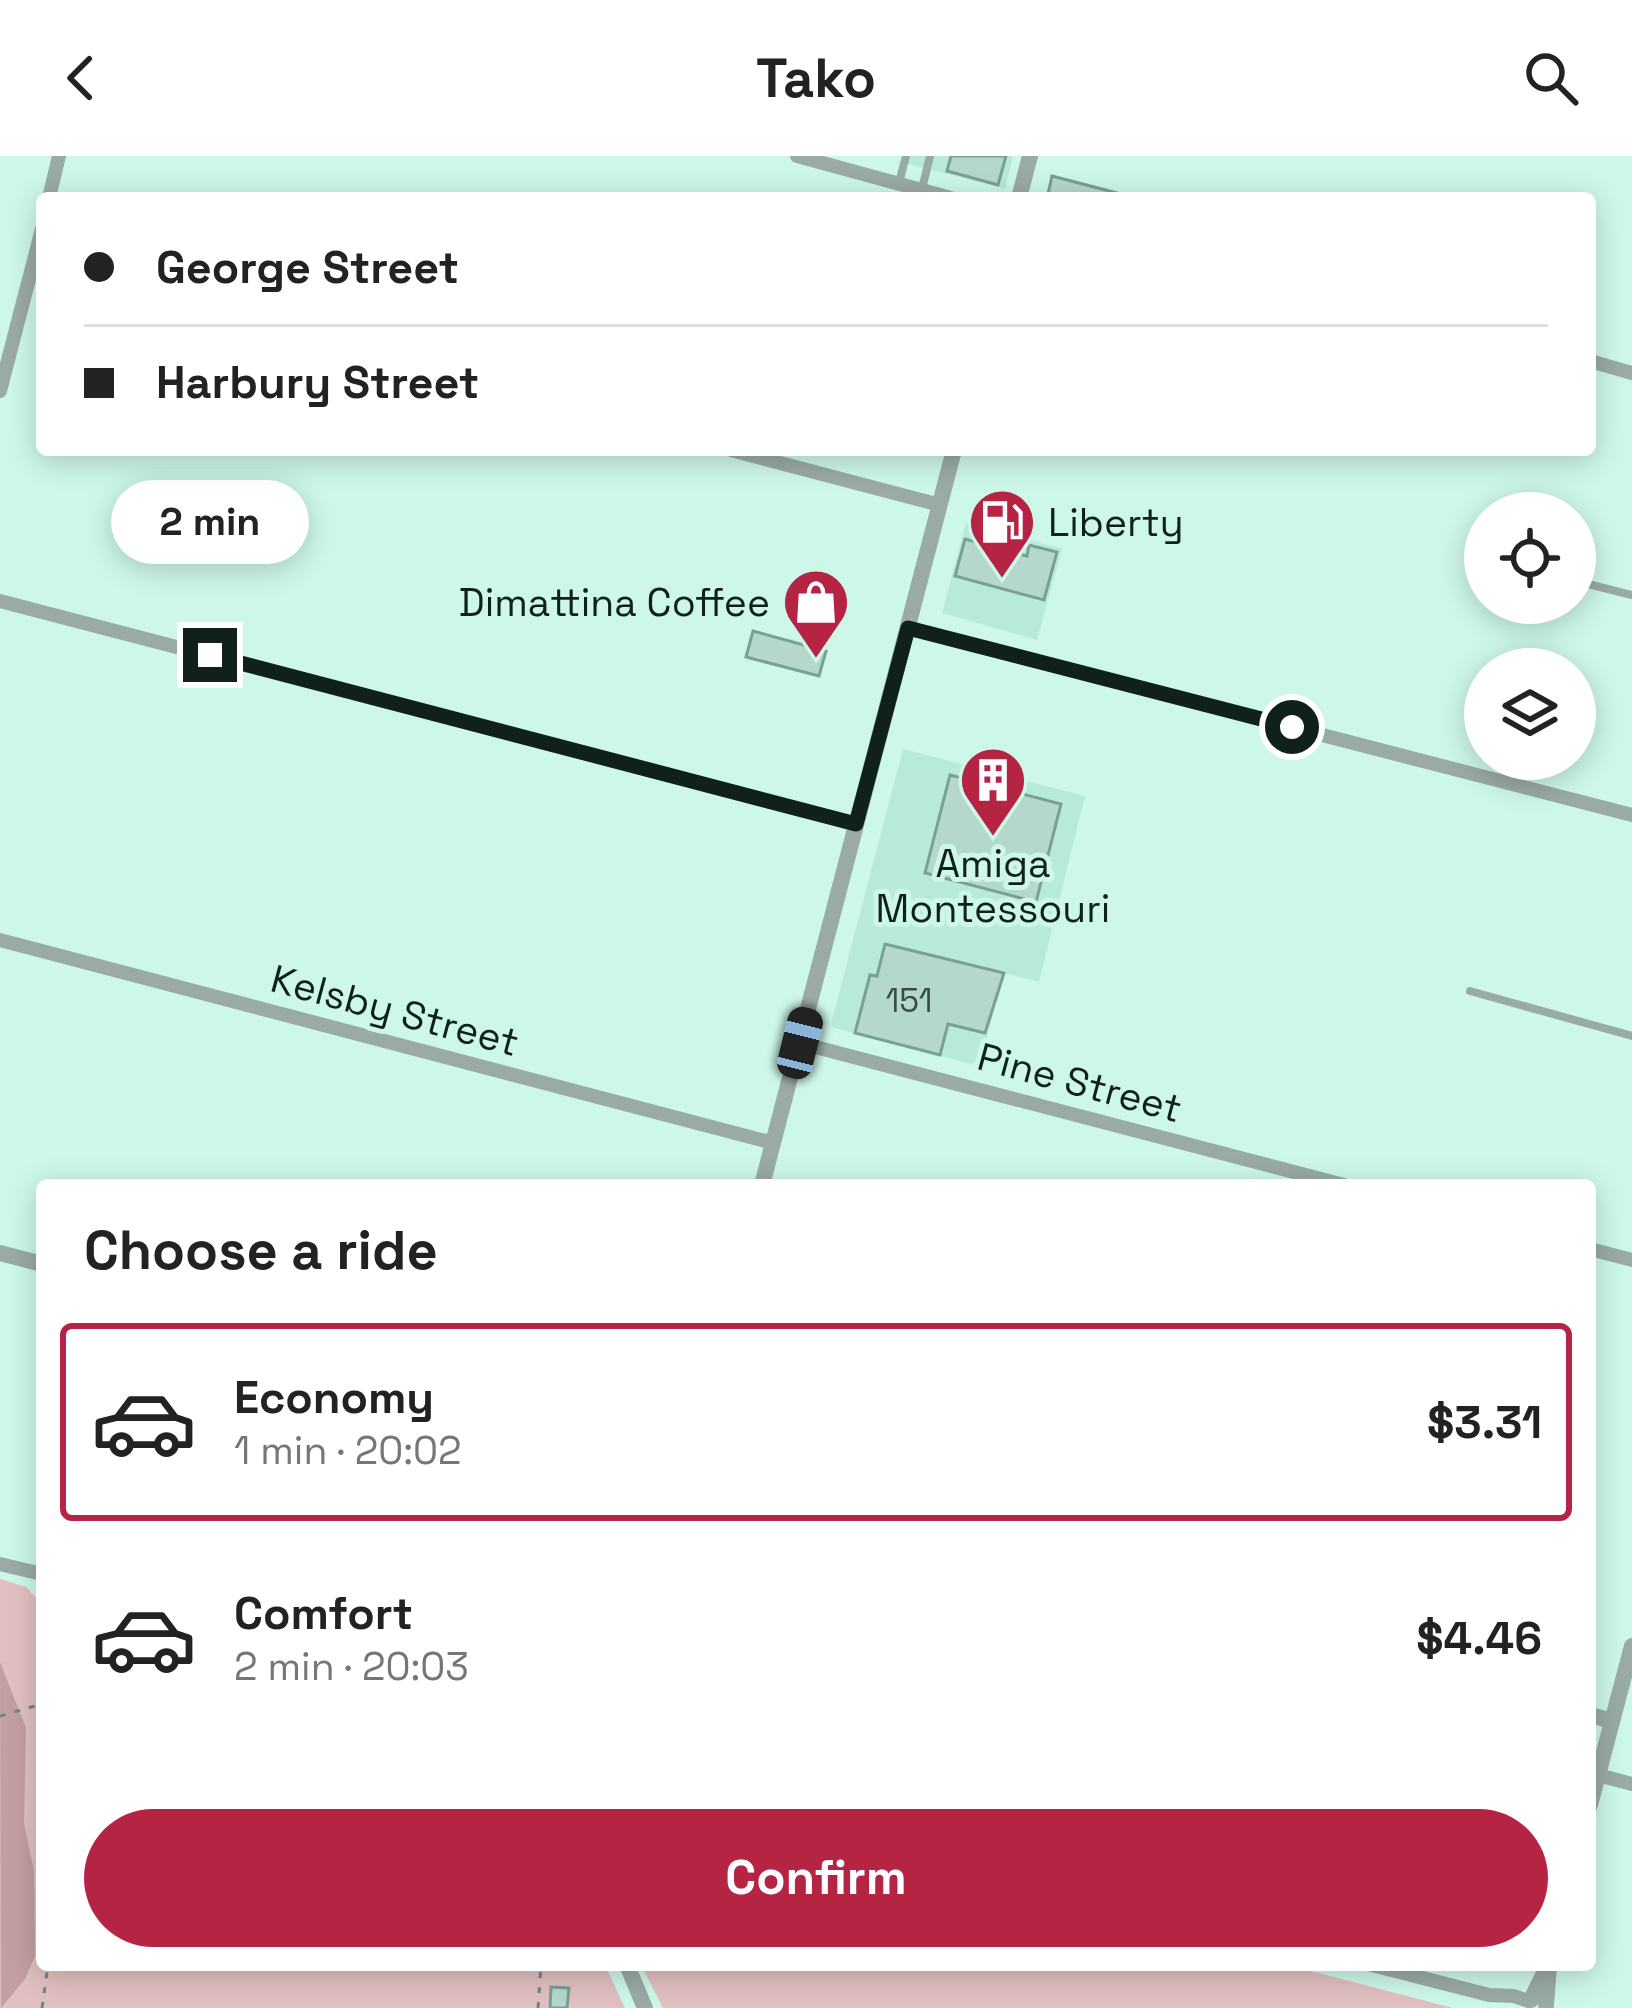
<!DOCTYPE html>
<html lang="en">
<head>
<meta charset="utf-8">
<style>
	:root { --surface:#fff; --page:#f6f6f6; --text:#222; --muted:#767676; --line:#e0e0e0; --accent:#b62444 }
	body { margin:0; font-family:"Space Grotesk",sans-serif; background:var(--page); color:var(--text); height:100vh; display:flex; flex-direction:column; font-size:45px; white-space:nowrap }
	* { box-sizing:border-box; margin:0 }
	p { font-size:39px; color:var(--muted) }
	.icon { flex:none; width:66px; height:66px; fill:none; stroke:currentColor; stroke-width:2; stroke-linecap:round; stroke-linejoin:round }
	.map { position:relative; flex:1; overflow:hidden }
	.drawer { position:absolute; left:36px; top:1023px; width:1560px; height:792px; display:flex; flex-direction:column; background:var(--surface); border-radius:12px; box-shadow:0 6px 30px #0003 }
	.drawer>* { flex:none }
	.top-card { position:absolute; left:36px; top:36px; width:1560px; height:264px; border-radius:12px; box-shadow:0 6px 30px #0003; display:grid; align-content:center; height:264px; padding:0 48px; background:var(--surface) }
	.controls { position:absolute; left:1464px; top:336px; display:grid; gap:24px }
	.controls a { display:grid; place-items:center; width:132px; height:132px; border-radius:50%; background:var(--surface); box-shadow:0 6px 30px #0003; font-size:60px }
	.end { position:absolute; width:54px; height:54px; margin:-27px; border:15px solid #10201b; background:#fff; box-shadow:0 0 0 6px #fff }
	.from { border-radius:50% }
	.bubble { position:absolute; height:84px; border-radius:42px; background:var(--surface); box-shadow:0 6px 30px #0003; font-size:39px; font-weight:800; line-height:84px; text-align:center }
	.car { position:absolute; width:36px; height:72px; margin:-36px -18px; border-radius:15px; box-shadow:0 0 9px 3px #0007; background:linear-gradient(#222 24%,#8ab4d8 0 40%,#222 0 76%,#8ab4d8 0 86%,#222 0) }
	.top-card b { display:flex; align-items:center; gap:42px; height:114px; font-size:45px }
	.top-card b+b { border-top:3px solid var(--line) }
	.top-card i { width:30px; height:30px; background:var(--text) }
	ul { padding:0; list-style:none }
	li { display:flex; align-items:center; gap:36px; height:198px; margin:0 24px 18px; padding:0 24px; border:6px solid transparent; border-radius:12px }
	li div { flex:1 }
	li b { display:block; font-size:45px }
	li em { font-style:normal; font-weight:800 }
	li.active { border-color:var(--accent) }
	li>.icon { width:108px; height:108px; stroke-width:1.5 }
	h2 { padding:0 48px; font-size:54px; line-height:144px }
	.primary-button { display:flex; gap:24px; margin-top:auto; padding:24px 48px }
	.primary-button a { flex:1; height:138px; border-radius:72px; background:var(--accent); color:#fff; font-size:48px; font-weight:800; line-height:138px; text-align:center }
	header { display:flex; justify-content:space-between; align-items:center; height:156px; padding:0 48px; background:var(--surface); font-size:54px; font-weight:800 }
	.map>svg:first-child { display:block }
</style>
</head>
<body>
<header><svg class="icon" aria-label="back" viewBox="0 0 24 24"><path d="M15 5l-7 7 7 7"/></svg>Tako<svg class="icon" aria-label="search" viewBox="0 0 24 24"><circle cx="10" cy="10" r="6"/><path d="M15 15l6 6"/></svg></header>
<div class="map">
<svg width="1632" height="1852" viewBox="0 0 1632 1852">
	<rect width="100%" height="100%" fill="#cdf8e9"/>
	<!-- built -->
	<g fill="#b8ead9">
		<path d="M903,0H1013L1005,33L901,6Z"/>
		<path d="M966,366L1062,393L1037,484L942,457Z"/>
		<path d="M903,593L1085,640L1039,826L1004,817L979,910L834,872L831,868Z"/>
	</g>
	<!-- green -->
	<g fill="#e2c0c1">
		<path d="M0,1423L26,1431L42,1448V1809H605L625,1852H0Z"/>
		<path d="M641,1809H1288L1453,1852H663Z"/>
	</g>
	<!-- water -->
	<path fill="#c39fa1" d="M0,1506L26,1572L24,1668L34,1715L35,1800L25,1823L1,1852Z"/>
	<!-- building -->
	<g fill="#b4d9cc" stroke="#78a093" stroke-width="3">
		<path d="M951,0H1006L998,29L947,15Z"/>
		<path d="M1052,20L1117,37V42H1063L1048,38Z"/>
		<path d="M965,383L1027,400L1029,389L1057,396L1044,444L955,420Z"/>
		<path d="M753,475L826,495L819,520L746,501Z"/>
		<path d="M950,619L1061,648L1036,746L925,717Z"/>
		<path d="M885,788L1004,817L985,877L948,868L940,899L855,877L870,819L877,820Z"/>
		<path d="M551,1831L569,1832L567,1852H550Z"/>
	</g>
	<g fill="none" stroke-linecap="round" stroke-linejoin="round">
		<!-- path -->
		<g stroke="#6c897f" stroke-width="3" stroke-dasharray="6 9" stroke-linecap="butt">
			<path d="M0,1560L42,1548"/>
			<path d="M42,1852L48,1809"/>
			<path d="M538,1852L541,1809"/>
		</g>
		<!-- service -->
		<g stroke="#9aaaa4" stroke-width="8">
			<path d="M899,27L906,0"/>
			<path d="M922,33L930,0"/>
			<path d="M1576,425L1632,439"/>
			<path d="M1470,835L1632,880"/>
		</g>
		<!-- minor -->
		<g stroke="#9aaaa4" stroke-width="14">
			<path d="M797,0L951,42"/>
			<path d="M49,42L59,0"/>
			<path d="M1590,205L1632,217"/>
			<path d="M0,235L42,73"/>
			<path d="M731,294L940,349"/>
			<path d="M0,445L856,668"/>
			<path d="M908,472L1632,659"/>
			<path d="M0,784L773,987"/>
			<path d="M800,887L1344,1029"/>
			<path d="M1590,1093L1632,1104"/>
			<path d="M0,1408L42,1418"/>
			<path d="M1598,1619L1632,1628"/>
			<path d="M1372,1809L1489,1839L1514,1840L1528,1845"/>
		</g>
		<!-- tertiary -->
		<g stroke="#9aaaa4" stroke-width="16">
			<path d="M1019,42L1030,0"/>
			<path d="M762,1029L954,294"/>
			<path d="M0,1097L42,1108"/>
			<path d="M1590,1559L1612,1565"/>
			<path d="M1590,1649L1632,1490"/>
			<path d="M627,1809L645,1852"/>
			<path d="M1531,1844L1546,1813"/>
			<path d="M1546,1849L1549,1809"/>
		</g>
	</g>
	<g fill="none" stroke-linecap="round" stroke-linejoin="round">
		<!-- route -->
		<path stroke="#10201b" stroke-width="15" d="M210,499L856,668L908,472L1292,571"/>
	</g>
	<!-- icons -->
	<defs>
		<g id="fuel-pin" transform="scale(3.45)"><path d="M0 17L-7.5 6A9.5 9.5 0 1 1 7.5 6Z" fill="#b62444" stroke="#cdf8e9"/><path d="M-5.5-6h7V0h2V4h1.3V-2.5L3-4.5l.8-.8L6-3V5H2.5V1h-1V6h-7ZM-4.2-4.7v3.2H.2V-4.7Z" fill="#fff"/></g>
		<g id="shop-pin" transform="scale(3.45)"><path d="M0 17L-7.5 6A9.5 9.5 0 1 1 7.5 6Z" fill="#b62444" stroke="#cdf8e9"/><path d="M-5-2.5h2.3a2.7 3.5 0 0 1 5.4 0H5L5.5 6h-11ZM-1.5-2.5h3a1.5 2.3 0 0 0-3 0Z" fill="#fff"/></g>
		<g id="building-pin" transform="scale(3.45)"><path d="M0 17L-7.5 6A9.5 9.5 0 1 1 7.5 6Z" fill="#b62444" stroke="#cdf8e9"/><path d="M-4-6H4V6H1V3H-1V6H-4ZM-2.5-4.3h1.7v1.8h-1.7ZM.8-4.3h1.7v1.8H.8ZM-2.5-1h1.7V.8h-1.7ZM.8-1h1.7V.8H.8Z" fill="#fff"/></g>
	</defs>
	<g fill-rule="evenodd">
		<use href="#fuel-pin" x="1002" y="366"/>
		<use href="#shop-pin" x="816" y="446"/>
		<use href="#building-pin" x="993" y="624"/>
	</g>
	<g text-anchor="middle" stroke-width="10" stroke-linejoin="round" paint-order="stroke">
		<!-- number labels -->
		<g font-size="33" fill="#394e47">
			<text x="909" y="856">151</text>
		</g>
		<!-- poi labels -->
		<g font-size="39" fill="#10201b" stroke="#cdf8e9" text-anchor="start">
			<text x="1048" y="380">Liberty</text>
			<text x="770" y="460" text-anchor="end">Dimattina Coffee</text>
			<text x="993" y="721" text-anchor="middle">Amiga<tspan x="993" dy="45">Montessouri</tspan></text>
		</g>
		<!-- street labels -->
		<g font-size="39" fill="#10201b" stroke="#cdf8e9">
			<text transform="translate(395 854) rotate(15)" y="14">Kelsby Street</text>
			<text transform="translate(1080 926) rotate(15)" y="14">Pine Street</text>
		</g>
	</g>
</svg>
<div class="controls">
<a><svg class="icon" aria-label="locate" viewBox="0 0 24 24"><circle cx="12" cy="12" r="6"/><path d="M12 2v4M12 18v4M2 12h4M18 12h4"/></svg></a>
<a><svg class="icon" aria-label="layers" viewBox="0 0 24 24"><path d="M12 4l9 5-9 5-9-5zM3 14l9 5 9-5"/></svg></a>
</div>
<i class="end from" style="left:1292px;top:571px"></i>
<i class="end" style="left:210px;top:499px"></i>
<div class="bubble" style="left:111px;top:324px;width:198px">2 min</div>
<i class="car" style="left:800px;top:887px;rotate:14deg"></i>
<div class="top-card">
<b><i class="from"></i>George Street</b>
<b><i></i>Harbury Street</b>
</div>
<section class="drawer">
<h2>Choose a ride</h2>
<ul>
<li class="active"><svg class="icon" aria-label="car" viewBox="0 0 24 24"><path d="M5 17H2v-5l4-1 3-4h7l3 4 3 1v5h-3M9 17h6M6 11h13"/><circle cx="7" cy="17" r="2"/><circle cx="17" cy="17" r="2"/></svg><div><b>Economy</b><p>1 min · 20:02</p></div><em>$3.31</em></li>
<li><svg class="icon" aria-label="car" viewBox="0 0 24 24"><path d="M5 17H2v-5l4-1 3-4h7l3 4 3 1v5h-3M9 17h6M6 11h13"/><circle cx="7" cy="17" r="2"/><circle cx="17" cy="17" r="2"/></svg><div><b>Comfort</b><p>2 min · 20:03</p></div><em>$4.46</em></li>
</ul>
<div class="primary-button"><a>Confirm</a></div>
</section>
</div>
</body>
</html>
